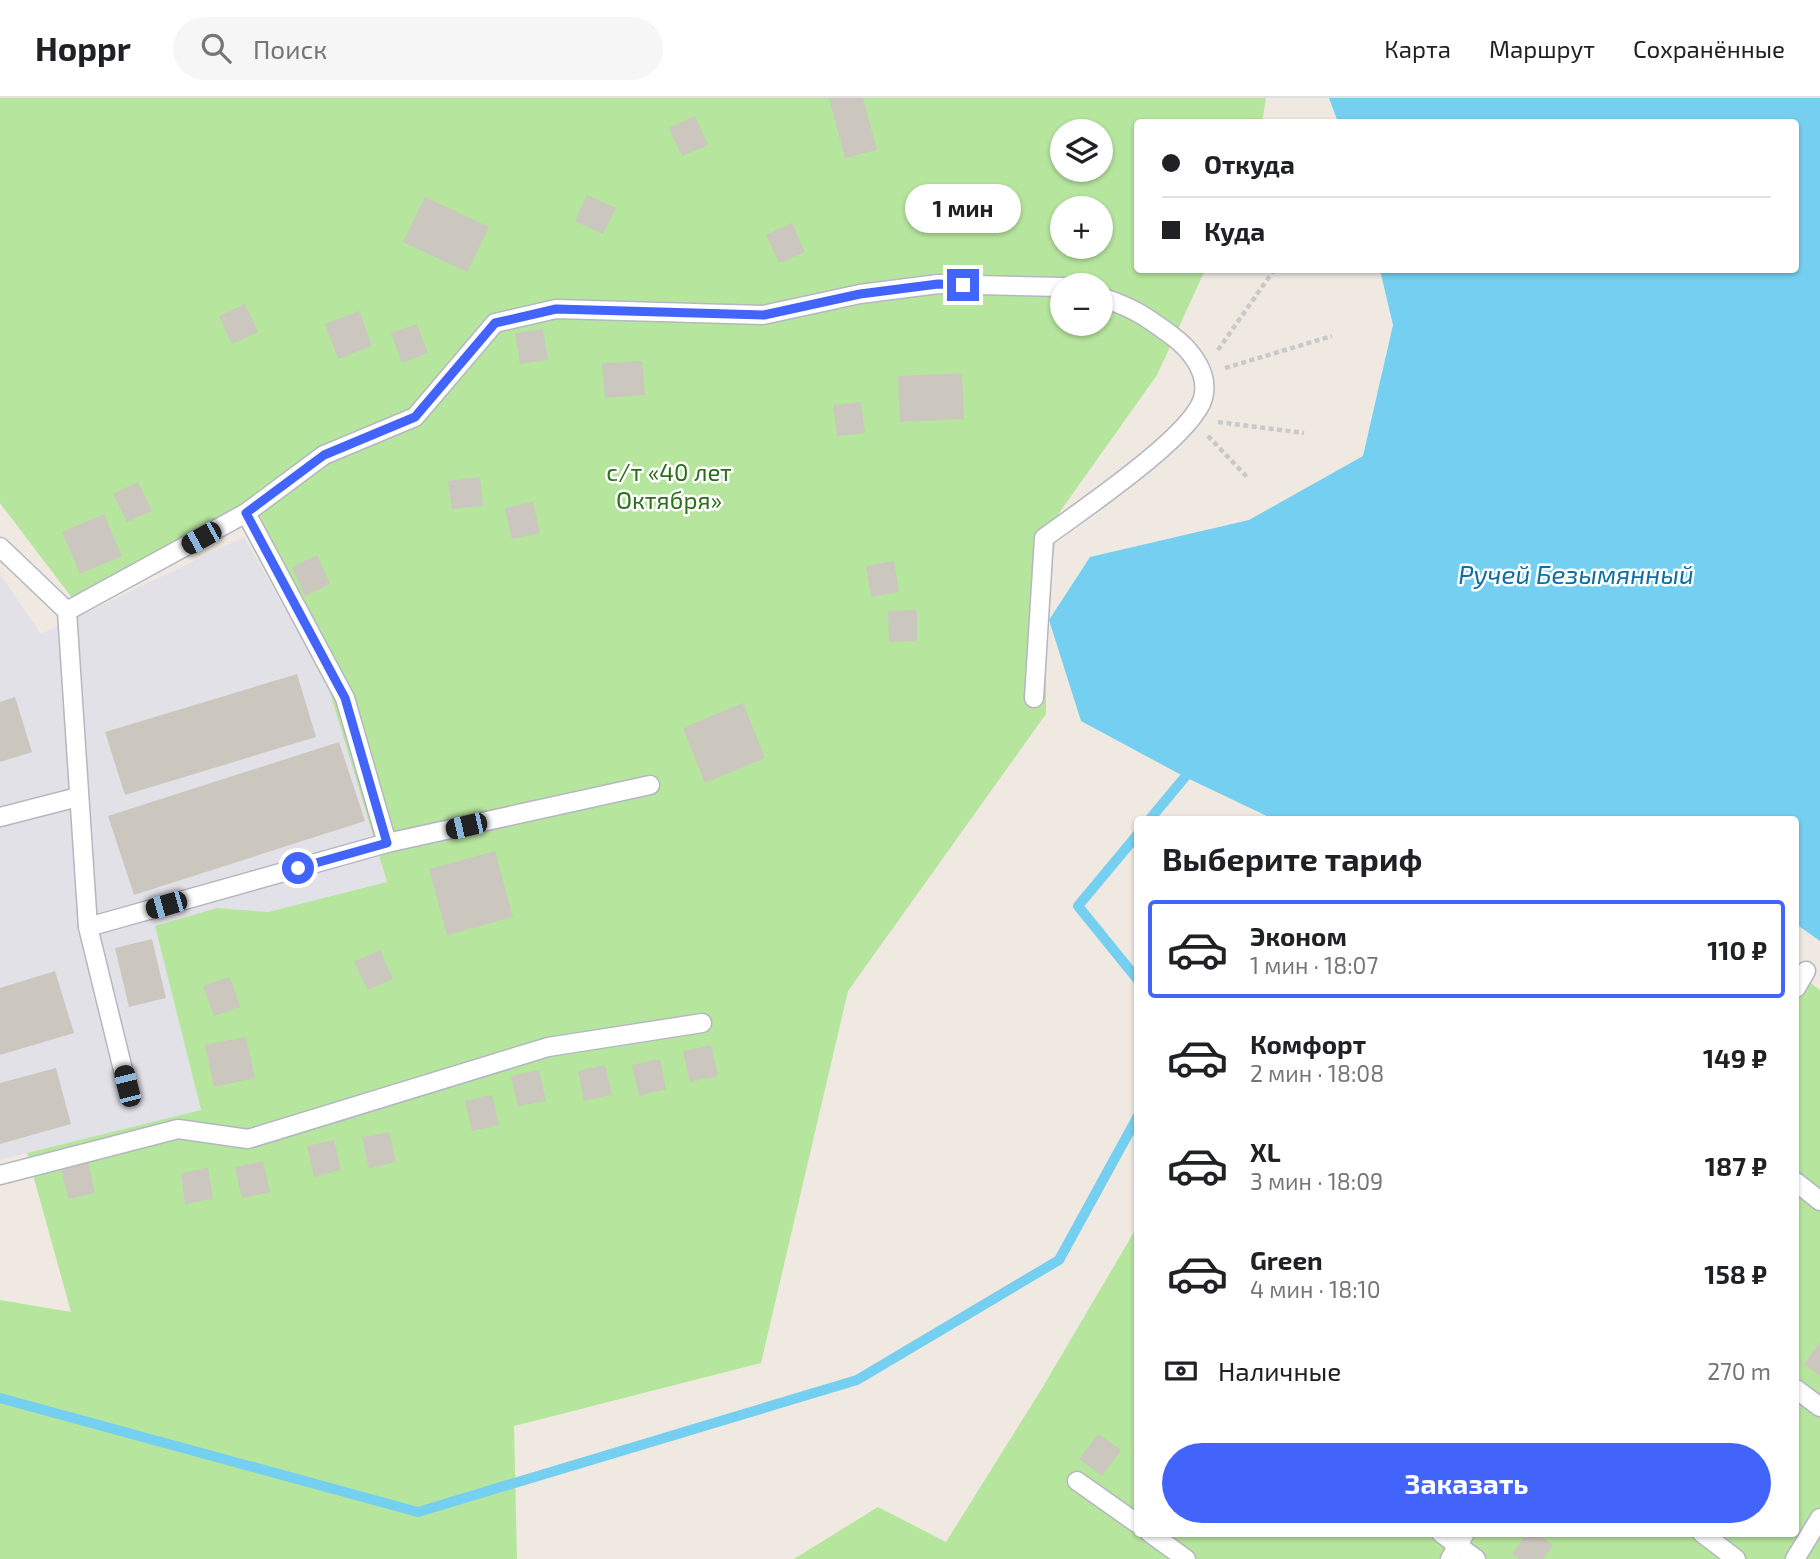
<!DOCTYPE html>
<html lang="ru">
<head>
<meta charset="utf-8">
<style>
	:root { --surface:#fff; --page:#f6f6f6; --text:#202124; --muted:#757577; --line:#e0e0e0; --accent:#4264fb }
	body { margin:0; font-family:"Exo 2",sans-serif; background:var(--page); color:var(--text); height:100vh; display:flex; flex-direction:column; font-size:26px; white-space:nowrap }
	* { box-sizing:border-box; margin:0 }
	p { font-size:23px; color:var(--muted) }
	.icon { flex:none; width:38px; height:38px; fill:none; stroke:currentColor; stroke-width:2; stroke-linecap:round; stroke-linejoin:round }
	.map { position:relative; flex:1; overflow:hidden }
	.side { position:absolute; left:1134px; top:718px; width:665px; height:721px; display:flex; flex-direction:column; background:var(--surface); border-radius:7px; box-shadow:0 2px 5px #0004 }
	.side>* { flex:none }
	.banner { position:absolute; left:1134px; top:21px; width:665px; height:154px; border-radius:7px; box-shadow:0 2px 5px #0004; display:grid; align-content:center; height:154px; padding:0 28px; background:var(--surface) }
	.fabs { position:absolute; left:1050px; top:21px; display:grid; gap:14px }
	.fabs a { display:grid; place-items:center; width:63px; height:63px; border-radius:50%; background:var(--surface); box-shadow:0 2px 5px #0004; font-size:35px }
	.end { position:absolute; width:32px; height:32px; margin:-16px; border:9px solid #4264fb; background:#fff; box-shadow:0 0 0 4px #fff }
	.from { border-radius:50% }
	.bubble { position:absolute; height:49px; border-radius:24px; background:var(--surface); box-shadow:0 2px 5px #0004; font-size:23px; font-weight:700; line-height:49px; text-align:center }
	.car { position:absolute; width:21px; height:42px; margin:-21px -10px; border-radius:9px; box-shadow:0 0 5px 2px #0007; background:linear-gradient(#222 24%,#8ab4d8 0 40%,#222 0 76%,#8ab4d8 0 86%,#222 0) }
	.banner b { display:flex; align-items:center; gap:24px; height:66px; font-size:26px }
	.banner b+b { border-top:2px solid var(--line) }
	.banner i { width:18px; height:18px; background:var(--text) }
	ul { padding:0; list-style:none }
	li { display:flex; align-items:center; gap:21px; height:98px; margin:0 14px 10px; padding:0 14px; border:4px solid transparent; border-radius:7px }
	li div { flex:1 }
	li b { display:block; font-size:26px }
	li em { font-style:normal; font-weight:700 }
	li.active { border-color:var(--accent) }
	li>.icon { width:63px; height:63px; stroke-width:1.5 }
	h2 { padding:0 28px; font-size:32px; line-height:84px }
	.pay { display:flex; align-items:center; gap:18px; height:77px; padding:0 28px; font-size:26px }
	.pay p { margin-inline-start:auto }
	.primary-button { display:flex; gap:14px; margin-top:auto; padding:14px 28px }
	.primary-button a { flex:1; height:80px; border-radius:42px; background:var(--accent); color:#fff; font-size:28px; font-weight:700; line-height:80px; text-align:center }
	header { display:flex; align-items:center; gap:42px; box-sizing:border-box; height:98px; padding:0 35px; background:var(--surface); border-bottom:2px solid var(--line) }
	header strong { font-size:33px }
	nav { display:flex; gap:38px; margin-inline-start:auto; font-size:24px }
	.search { width:490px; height:63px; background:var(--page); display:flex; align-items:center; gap:18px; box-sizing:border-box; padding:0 24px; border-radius:38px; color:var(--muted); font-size:26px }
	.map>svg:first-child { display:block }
</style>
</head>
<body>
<header>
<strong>Hoppr</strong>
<div class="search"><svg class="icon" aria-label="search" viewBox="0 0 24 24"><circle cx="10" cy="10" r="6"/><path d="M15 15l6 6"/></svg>Поиск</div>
<nav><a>Карта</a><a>Маршрут</a><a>Сохранённые</a></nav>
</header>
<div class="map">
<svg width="1820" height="1461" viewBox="0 0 1820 1461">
	<rect width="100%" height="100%" fill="#efe9e1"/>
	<!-- industrial -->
	<path fill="#e3e1e8" d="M244,439L327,585L387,785L268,814L217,810L201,1012L0,1062V476L41,536Z"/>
	<!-- green -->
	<g fill="#b6e59e" fill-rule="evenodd">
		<path d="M0,0H1266L1262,24H1138V172H1205L1157,277L1059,415L1046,512V616L848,893L761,1265L514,1328L517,1461H0V1202L71,1214L27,1055L201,1012L155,828L217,810L268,814L387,784L327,585L254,403L72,500L0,405ZM1062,33H1101V72H1062ZM1062,110H1101V149H1062ZM1062,187H1101V226H1062Z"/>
		<path d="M1796,874L1820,892V1461H794L878,1409L946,1444L1041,1292L1137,1129L1138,1435H1796Z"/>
	</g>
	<!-- water -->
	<path fill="#75cff0" d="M1329,0H1820V843L1796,826V721H1273L1185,679L1081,623L1049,522L1090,459L1249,422L1363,358L1393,227L1380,172H1796V24H1338Z"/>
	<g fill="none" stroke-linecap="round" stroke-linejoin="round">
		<!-- stream -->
		<g stroke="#75cff0" stroke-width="10">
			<path d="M1150,721L1185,679"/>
			<path d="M1138,736L1078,808L1138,882"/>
			<path d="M0,1300L418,1414L857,1282L1059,1162L1138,1018"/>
		</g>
	</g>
	<!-- building -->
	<g fill="#cbc7bf">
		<path d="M829,0H863L877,52L845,60Z"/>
		<path d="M695,18L708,47L682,58L669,30Z"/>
		<path d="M587,97L616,110L603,136L575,123Z"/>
		<path d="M425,99L489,129L467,174L403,144Z"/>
		<path d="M792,125L805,154L779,165L766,137Z"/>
		<path d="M245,206L258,234L232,246L219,218Z"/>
		<path d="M359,213L372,248L338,261L325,226Z"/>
		<path d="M417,226L428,255L402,265L391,235Z"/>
		<path d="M543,231L548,262L520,266L515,235Z"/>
		<path d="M642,263L645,297L605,300L602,265Z"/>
		<path d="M962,275L964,321L900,324L898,278Z"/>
		<path d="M861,304L865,335L837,338L833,307Z"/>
		<path d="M480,379L483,408L452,411L448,383Z"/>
		<path d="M138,384L152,413L127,424L113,396Z"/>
		<path d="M533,404L540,435L512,441L505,410Z"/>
		<path d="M104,416L122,458L80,476L62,434Z"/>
		<path d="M317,457L330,486L305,498L292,469Z"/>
		<path d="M894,463L899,494L871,499L866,468Z"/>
		<path d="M917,512V543L889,544L888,513Z"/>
		<path d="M297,576L316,639L125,697L105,634Z"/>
		<path d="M15,599L32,654L0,664V604Z"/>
		<path d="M743,605L765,660L705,685L683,630Z"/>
		<path d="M339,644L365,723L134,797L108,718Z"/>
		<path d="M495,753L513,819L447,837L429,771Z"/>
		<path d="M152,841L166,900L129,909L115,850Z"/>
		<path d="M380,852L393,881L368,892L354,864Z"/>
		<path d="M55,873L74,935L0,957V890Z"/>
		<path d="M230,879L240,909L214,918L203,888Z"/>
		<path d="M246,939L255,980L214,989L205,947Z"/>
		<path d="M711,947L718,978L690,984L683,953Z"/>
		<path d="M660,961L666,991L639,998L632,967Z"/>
		<path d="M605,967L612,997L584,1003L578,973Z"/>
		<path d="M56,970L71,1026L0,1046V985Z"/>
		<path d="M539,972L546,1003L518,1008L511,978Z"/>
		<path d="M492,997L499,1027L472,1033L465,1003Z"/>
		<path d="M389,1034L396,1064L369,1070L362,1039Z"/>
		<path d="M334,1042L341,1072L314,1079L307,1048Z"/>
		<path d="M263,1063L270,1094L242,1100L235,1069Z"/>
		<path d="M88,1064L95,1095L68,1101L61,1070Z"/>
		<path d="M208,1070L213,1101L185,1106L181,1075Z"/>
		<path d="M1820,1244V1278L1804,1266Z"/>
		<path d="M1098,1336L1121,1352L1102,1378L1079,1361Z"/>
		<path d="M1527,1435H1536L1553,1447L1543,1461H1519L1512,1456Z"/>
	</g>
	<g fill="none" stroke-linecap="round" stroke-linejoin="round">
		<!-- service casing -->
		<g stroke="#b4b7c1" stroke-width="21">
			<g id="service">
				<path d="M246,415L345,600L387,745"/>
				<path d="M0,449L67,513L246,415L324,357L415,319L495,225L556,211L763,217L860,196L938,186L1062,189"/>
				<path d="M67,513L88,829L127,988"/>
				<path d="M1034,600L1044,440C1079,414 1193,338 1203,300C1210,274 1189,250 1171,237C1144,217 1133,210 1101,199"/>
				<path d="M0,719L78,699"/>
				<path d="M88,829L387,745L650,687"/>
				<path d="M1796,890L1806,873"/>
				<path d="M0,1077L178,1031L248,1041L548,949L702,925"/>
				<path d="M1796,1084L1820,1103"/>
				<path d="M1796,1291L1820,1309"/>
				<path d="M1077,1383L1138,1426"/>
				<path d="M1150,1435L1186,1461"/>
				<path d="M1441,1435L1476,1461"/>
				<path d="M1702,1435L1736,1461"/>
				<path d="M1450,1461L1465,1435"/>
				<path d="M1795,1461L1820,1420"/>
			</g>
		</g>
		<!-- path -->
		<g stroke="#c9c9c9" stroke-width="4.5" stroke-dasharray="5 3.5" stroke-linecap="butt">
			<path d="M1218,252L1274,172"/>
			<path d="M1225,270L1332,238"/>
			<path d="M1218,324L1304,335"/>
			<path d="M1208,338L1248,380"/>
		</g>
		<!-- service -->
		<use href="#service" stroke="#fff" stroke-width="18"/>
	</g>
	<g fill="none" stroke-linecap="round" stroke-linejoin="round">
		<!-- route -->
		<path stroke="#4264fb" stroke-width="9" d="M298,770L387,745L345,600L246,415L324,357L415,319L495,225L556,211L764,217L860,196L938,186L963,187"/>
	</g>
	<g text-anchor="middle" stroke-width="5" stroke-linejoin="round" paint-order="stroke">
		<!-- park labels -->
		<g font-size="24" fill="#2c6e1b" stroke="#fff">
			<text x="669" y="383">с/т «40 лет<tspan x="669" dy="28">Октября»</tspan></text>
		</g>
		<!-- water labels -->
		<g font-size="26" font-style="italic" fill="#0d6fa3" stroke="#fff">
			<text x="1576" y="486">Ручей Безымянный</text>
		</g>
	</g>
</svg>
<div class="fabs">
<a><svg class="icon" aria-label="layers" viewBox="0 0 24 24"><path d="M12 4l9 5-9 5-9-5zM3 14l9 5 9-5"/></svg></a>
<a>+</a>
<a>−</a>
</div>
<i class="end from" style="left:298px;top:770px"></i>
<i class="end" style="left:963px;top:187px"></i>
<div class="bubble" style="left:905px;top:86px;width:116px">1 мин</div>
<i class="car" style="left:201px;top:440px;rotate:241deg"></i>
<i class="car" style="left:466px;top:728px;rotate:257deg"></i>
<i class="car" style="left:166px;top:807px;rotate:254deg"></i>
<i class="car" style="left:127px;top:988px;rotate:346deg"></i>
<div class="banner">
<b><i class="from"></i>Откуда</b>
<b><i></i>Куда</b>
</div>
<section class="side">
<h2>Выберите тариф</h2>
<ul>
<li class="active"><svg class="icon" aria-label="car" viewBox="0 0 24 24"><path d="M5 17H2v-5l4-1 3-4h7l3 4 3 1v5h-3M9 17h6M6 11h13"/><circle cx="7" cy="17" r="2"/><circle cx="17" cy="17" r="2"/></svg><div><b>Эконом</b><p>1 мин · 18:07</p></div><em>110 ₽</em></li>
<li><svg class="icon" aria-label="car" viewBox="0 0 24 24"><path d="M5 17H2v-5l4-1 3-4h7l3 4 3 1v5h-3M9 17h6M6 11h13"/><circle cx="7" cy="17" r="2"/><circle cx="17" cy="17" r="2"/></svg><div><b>Комфорт</b><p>2 мин · 18:08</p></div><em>149 ₽</em></li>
<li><svg class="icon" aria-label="car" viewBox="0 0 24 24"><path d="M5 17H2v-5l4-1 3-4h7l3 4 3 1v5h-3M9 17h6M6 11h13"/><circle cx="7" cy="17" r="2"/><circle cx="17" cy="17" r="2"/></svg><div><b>XL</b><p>3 мин · 18:09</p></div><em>187 ₽</em></li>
<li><svg class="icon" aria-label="car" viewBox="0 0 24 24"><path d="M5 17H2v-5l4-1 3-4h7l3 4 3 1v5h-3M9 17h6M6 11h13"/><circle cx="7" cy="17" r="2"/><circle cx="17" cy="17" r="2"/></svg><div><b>Green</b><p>4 мин · 18:10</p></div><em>158 ₽</em></li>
</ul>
<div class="pay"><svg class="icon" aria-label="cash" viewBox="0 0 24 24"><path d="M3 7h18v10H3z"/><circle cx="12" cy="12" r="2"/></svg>Наличные<p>270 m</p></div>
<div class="primary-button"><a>Заказать</a></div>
</section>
</div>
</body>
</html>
